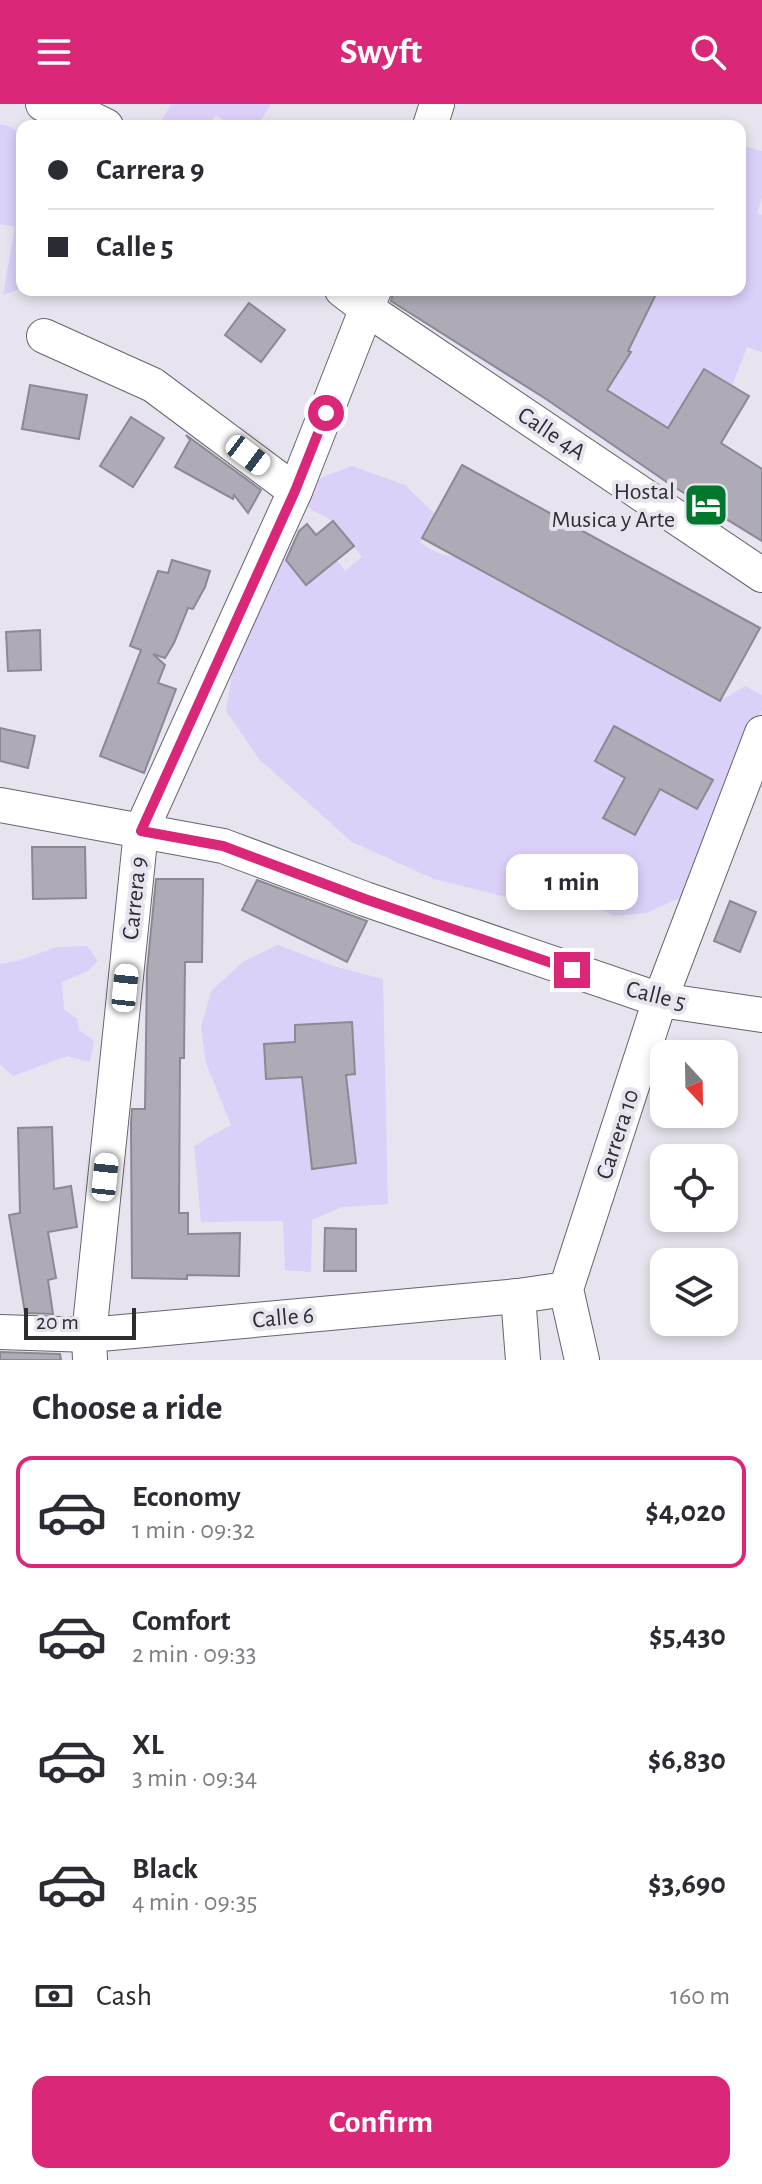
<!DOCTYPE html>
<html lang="en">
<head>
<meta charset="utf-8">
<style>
	:root { --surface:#fff; --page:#f7f7f7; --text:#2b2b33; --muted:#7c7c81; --line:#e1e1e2; --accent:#db2777 }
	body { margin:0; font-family:"Alegreya Sans",sans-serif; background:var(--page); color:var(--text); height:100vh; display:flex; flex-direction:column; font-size:30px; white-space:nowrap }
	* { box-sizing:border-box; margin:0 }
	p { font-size:26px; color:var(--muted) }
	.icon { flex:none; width:44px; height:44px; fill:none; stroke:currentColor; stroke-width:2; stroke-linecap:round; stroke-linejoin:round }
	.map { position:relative; height:1256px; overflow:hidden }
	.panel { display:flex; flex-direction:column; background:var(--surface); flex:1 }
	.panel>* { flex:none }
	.hud { position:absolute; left:16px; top:16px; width:730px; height:176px; border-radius:16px; box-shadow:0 4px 12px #0003; display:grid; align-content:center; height:176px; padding:0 32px; background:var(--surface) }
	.needle { width:52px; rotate:158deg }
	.buttons { position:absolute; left:650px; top:936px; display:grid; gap:16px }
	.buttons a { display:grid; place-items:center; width:88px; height:88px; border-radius:16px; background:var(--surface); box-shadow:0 4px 12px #0003; font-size:40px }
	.scale { position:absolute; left:24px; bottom:20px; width:112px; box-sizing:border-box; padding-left:8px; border:4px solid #2f2d32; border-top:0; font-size:22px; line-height:28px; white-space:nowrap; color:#2f2d32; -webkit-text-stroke:6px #e7e4ef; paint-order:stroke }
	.end { position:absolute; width:36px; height:36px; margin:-18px; border:10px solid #db2777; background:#fff; box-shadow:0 0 0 4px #fff }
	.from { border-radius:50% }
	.bubble { position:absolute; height:56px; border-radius:16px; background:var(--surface); box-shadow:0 4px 12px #0003; font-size:26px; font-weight:700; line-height:56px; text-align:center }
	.car { position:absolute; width:24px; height:48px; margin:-24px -12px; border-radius:10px; box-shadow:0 0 6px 2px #0007; background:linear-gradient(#fff 24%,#345 0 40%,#fff 0 76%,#345 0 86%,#fff 0) }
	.hud b { display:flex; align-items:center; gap:28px; height:76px; font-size:30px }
	.hud b+b { border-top:2px solid var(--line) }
	.hud i { width:20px; height:20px; background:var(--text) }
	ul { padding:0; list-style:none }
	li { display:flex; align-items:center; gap:24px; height:112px; margin:0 16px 12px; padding:0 16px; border:4px solid transparent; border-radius:16px }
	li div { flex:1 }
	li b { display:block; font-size:30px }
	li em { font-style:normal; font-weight:700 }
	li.active { border-color:var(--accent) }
	li>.icon { width:72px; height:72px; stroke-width:1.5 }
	h2 { padding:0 32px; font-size:36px; line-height:96px }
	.pay { display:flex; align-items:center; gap:20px; height:88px; padding:0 32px; font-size:30px }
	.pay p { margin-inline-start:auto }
	.primary-button { display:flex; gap:16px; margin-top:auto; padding:16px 32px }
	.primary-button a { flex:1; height:92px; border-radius:16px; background:var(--accent); color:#fff; font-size:32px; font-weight:700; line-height:92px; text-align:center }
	header { display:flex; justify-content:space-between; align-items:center; height:104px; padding:0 32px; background:var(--accent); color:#fff; font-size:36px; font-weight:700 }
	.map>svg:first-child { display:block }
</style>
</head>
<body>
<header><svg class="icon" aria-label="menu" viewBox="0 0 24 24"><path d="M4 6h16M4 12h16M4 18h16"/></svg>Swyft<svg class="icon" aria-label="search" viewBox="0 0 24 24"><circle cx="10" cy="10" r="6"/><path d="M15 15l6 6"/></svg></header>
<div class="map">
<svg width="762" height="1256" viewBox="0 0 762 1256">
	<rect width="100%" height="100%" fill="#e7e4ef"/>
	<!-- green -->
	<g fill="#dbd0f8" fill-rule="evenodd">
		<path d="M171,0H271L258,22H234L216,11L209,22H159Z"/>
		<path d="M0,20L11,23L22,30V184L3,191L15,123L0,120Z"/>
		<path d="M740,41L762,47V94L757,109L762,111V248L747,243L732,282L704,266L668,324L607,286L630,248L530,186H740Z"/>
		<path d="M352,362L405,381L435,410L420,439L440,450L457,453L720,597L745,582L762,591V606L758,620L711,730L680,794L646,809L613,812L588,797L565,780L538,771L514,795L434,775L352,738L259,655L226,607L234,557L277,445L306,481L337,456L345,467L362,453L333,417L312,406L297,392L323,373ZM614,622L660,685L635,731L603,714L625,674L595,657Z"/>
		<path d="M278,841L333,862L383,875L388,1100L342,1103L312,1116L311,1168L285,1166L283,1117L201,1118L194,1042L231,1021L206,959L201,923L211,887L244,857ZM352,918L355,970L266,975L264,941L295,938V921ZM349,1004L356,1059L312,1065L306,1009Z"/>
		<path d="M87,842L98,857L88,867L62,878L64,906L77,914L79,926L94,937L90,958L67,952L13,972L0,960V860L17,857L57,843Z"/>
	</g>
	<!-- building -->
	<g fill="#aeabb6" stroke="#8b8993" stroke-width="2">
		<path d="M394,186H658L628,247L631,248L607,286L668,324L704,265L749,292L721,339L762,365V437L671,381L546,295L391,197Z"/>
		<path d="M249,199L285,226L261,258L225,231Z"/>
		<path d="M30,281L87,291L79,335L22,325Z"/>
		<path d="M131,313L164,334L133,383L100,362Z"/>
		<path d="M186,331L261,386L248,409L234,391L233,395L175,363L190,336Z"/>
		<path d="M462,361L760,524L720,597L422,434Z"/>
		<path d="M333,417L354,442L306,481L286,456L299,427L307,420L316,431Z"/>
		<path d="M172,456L210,467L205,483L193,505L188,504L174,539L165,554L153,550L165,561L158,579L176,585L144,669L100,652L141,546L130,542L158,467L168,469Z"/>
		<path d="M40,526L41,566L8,567L6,528Z"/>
		<path d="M614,622L713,676L697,705L660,685L635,731L603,714L625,674L595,657Z"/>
		<path d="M0,624L35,632L28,664L0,657Z"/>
		<path d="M32,743H85L86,794L33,795Z"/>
		<path d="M156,775H203L202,858H185L184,954H180L179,1109H188V1130L240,1129L239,1172L187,1171V1175L132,1174L131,1019L132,1005H145L147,867Z"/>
		<path d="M257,776L367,817L347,858L242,806Z"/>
		<path d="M730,797L756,808L740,848L714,837Z"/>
		<path d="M352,918L355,970L346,971L356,1059L312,1065L302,973L266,975L264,940L295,938V921Z"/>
		<path d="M52,1023L54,1085L71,1082L77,1123L48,1128L56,1174L48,1176L53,1210L25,1209L9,1111L20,1109L18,1024Z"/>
		<path d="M325,1124L356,1125V1167H324Z"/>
		<path d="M0,1248L60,1250L61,1256H0Z"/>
	</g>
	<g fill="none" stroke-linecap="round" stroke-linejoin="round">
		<!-- minor casing -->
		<g stroke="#67646e" stroke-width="36">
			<g id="minor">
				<path d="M43,0L71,5L106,22"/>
				<path d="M430,22L437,0"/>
				<path d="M342,186L367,205L762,471"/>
				<path d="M44,232L153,281L295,387"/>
				<path d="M0,701L223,742L365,795L660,896L762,911"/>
				<path d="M518,1192L523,1256"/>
				<path d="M0,1228L89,1231L518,1192L566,1185"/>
				<path d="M90,1256L89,1231L141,727L295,387L374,186"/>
				<path d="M582,1256L566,1185L660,896L762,629"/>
			</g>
		</g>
		<!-- minor -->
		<use href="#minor" stroke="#fff" stroke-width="34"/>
	</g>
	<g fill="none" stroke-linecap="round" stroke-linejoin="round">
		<!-- route -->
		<path stroke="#db2777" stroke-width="10" d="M326,309L295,387L141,727L223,742L365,795L572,866"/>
	</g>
	<!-- icons -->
	<defs>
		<g id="hotel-square" transform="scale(2.3)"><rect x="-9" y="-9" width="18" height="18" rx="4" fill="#00772c" stroke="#e7e4ef"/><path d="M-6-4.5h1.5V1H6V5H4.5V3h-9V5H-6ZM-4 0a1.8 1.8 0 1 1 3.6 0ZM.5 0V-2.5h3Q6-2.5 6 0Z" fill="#fff"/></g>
	</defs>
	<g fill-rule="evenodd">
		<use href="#hotel-square" x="706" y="401"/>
	</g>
	<g text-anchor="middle" stroke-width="8" stroke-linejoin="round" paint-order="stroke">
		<!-- street labels -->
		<g font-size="24" fill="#2f2d32" stroke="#e7e4ef">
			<text transform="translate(552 329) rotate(34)" y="8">Calle 4A</text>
			<text transform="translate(134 794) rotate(-84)" y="8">Carrera 9</text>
			<text transform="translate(656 891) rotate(14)" y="8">Calle 5</text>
			<text transform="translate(617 1030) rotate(-72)" y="8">Carrera 10</text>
			<text transform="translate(283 1213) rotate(-5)" y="8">Calle 6</text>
		</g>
		<!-- poi labels -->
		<g font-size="24" fill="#2f2d32" stroke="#e7e4ef" text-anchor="end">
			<text x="675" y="395">Hostal<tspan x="675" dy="28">Musica y Arte</tspan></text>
		</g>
	</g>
</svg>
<div class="buttons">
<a><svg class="needle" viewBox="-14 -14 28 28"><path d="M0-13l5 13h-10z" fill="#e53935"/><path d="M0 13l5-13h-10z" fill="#7c7c81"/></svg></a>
<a><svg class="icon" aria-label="locate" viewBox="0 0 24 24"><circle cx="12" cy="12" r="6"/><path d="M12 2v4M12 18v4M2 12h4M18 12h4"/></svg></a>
<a><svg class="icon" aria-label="layers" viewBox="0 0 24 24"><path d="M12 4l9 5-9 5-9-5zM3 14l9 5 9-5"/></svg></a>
</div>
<div class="scale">20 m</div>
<i class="end from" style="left:326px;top:309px"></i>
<i class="end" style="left:572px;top:866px"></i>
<div class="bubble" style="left:506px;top:750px;width:132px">1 min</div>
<i class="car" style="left:248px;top:351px;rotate:127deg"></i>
<i class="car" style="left:125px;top:884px;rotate:6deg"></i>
<i class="car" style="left:105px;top:1073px;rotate:6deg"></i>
<div class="hud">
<b><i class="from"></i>Carrera 9</b>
<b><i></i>Calle 5</b>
</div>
</div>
<section class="panel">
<h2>Choose a ride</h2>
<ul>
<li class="active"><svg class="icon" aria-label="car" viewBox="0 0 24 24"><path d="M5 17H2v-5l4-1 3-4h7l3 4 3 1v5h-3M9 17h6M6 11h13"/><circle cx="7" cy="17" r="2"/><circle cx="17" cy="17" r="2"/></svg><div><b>Economy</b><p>1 min · 09:32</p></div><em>$4,020</em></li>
<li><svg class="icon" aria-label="car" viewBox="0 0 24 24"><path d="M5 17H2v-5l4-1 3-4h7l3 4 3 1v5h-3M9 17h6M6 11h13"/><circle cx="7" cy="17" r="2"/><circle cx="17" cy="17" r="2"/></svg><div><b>Comfort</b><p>2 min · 09:33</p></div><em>$5,430</em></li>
<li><svg class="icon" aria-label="car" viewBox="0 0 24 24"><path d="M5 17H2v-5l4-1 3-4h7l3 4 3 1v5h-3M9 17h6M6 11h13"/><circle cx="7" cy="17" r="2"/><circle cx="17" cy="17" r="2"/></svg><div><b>XL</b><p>3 min · 09:34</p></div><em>$6,830</em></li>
<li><svg class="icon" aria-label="car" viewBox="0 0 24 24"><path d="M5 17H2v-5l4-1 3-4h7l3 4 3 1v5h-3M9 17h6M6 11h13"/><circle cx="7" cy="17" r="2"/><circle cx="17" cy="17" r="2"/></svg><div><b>Black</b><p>4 min · 09:35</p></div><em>$3,690</em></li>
</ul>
<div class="pay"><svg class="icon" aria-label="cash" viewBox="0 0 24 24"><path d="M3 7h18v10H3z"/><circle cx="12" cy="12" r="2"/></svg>Cash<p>160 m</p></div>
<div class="primary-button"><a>Confirm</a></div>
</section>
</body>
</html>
